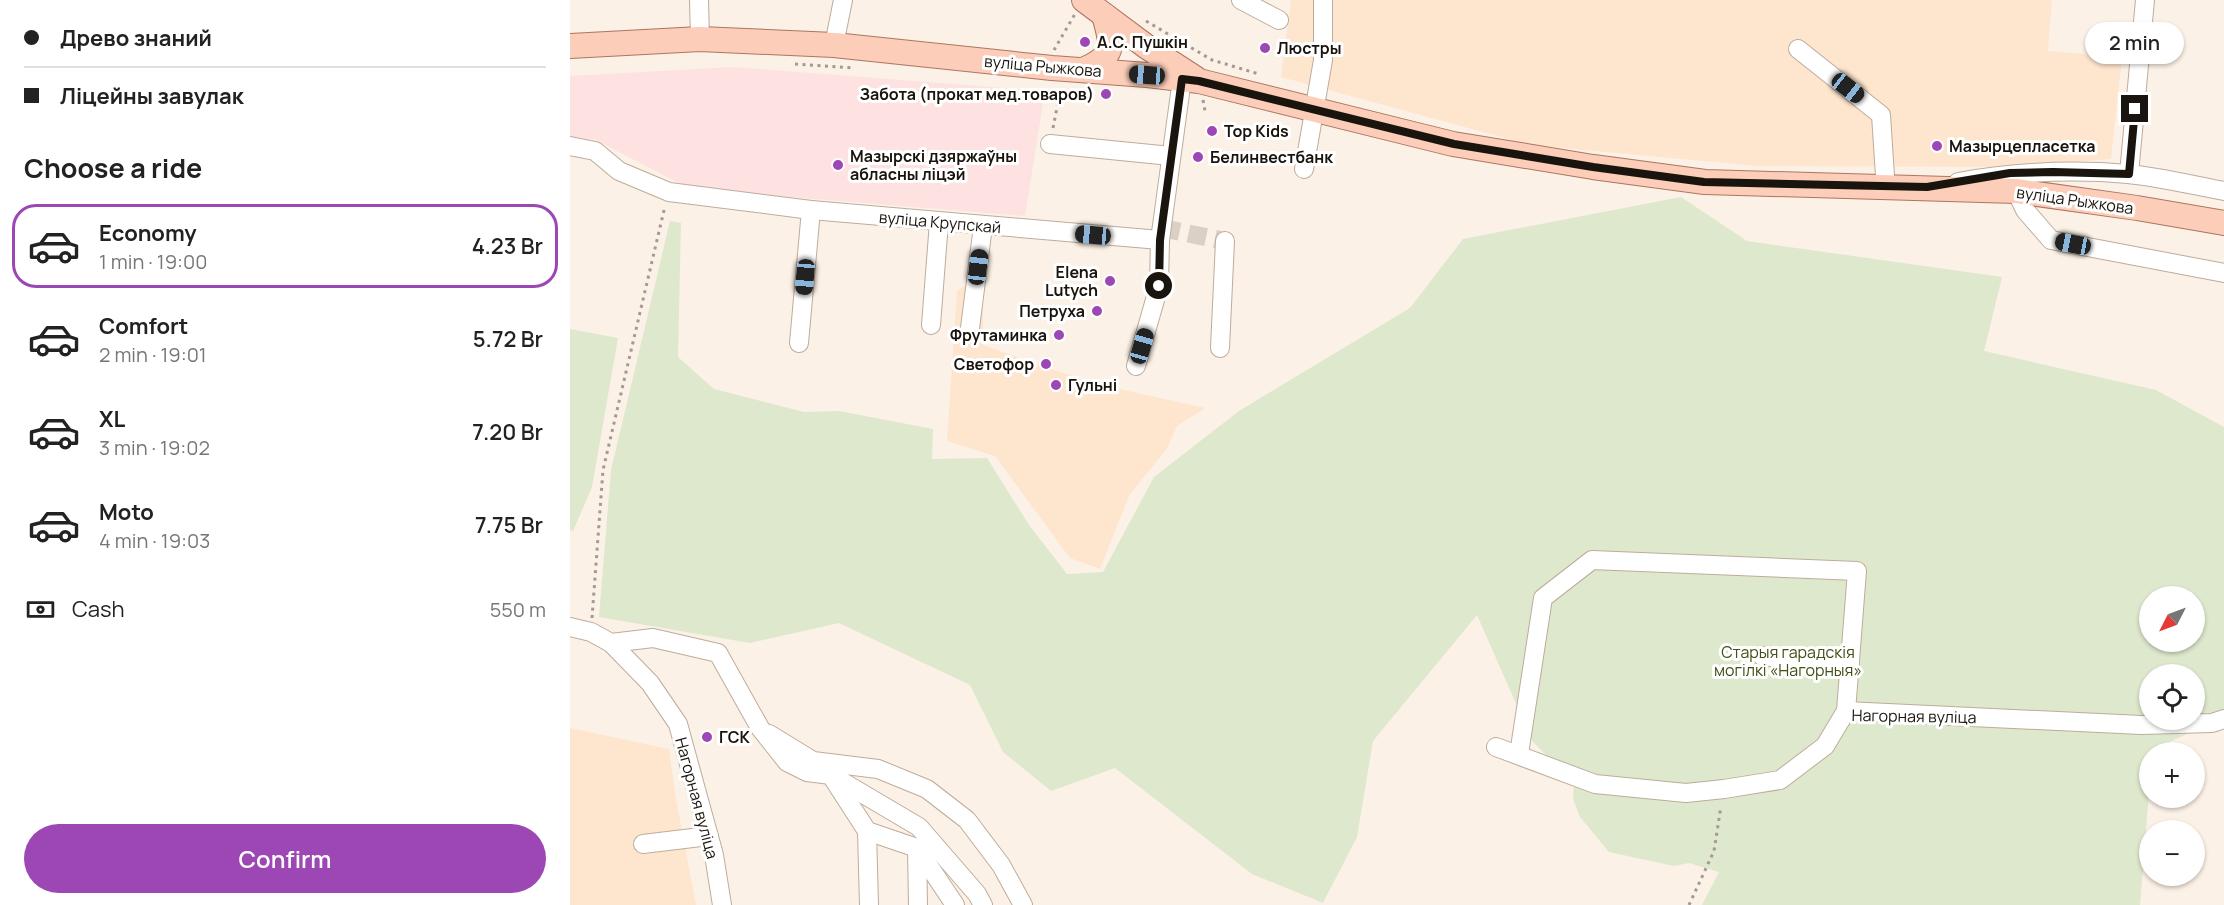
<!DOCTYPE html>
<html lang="en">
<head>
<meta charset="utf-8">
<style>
	:root { --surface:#fff; --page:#f6f6f6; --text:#222; --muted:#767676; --line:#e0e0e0; --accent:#9d47b5 }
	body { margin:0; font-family:Manrope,sans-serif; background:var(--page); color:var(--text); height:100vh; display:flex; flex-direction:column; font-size:22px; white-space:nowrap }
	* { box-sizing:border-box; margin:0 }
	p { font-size:20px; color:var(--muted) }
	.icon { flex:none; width:33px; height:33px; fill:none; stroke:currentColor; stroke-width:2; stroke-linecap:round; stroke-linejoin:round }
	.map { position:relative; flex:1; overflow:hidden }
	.sheet { display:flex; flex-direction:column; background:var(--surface); width:570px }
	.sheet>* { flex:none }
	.banner { display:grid; align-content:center; height:132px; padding:0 24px; background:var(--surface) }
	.needle { width:39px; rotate:228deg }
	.fabs { position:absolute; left:1569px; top:586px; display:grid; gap:12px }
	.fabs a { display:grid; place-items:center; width:66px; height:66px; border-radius:50%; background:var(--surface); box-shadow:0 2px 4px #0004; font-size:30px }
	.end { position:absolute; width:27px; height:27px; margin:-14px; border:8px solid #1a140e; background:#fff; box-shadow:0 0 0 3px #fff }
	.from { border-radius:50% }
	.bubble { position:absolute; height:42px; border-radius:21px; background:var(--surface); box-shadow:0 2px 4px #0004; font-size:20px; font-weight:600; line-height:42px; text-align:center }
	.car { position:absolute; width:18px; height:36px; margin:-18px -9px; border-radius:8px; box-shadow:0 0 4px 2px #0007; background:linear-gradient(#222 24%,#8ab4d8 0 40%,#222 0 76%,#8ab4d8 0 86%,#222 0) }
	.banner b { display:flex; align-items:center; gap:21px; height:57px; font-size:22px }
	.banner b+b { border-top:2px solid var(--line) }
	.banner i { width:15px; height:15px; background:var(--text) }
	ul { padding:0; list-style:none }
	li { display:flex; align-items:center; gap:18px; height:84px; margin:0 12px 9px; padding:0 12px; border:3px solid transparent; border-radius:24px }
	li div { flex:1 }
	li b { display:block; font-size:22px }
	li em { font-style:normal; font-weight:600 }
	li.current { border-color:var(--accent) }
	li>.icon { width:54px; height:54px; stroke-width:1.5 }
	h2 { padding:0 24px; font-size:27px; line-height:72px }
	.pay { display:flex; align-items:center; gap:15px; height:66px; padding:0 24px; font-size:22px }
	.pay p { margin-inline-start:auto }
	.button { display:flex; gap:12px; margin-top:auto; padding:12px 24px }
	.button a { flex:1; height:69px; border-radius:36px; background:var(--accent); color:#fff; font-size:24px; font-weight:600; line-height:69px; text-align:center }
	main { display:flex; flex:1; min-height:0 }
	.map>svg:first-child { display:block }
</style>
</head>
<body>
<main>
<section class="sheet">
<div class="banner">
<b><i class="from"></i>Древо знаний</b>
<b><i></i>Ліцейны завулак</b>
</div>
<h2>Choose a ride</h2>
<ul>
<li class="current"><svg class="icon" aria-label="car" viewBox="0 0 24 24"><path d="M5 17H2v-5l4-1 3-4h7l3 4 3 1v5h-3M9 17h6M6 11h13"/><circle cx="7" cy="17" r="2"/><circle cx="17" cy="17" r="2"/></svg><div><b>Economy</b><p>1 min · 19:00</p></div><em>4.23 Br</em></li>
<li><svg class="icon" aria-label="car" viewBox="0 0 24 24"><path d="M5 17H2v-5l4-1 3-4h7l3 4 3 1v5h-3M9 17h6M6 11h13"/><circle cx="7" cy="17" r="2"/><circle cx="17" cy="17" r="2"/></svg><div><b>Comfort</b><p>2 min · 19:01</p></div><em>5.72 Br</em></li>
<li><svg class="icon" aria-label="car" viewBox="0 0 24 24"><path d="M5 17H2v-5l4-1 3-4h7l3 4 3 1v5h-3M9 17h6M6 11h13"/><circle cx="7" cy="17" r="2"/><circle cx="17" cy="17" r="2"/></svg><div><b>XL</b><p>3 min · 19:02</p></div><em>7.20 Br</em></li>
<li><svg class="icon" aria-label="car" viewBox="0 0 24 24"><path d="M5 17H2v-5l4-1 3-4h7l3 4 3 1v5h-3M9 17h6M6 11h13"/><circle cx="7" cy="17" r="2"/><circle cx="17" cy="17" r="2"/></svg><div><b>Moto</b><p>4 min · 19:03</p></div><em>7.75 Br</em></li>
</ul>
<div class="pay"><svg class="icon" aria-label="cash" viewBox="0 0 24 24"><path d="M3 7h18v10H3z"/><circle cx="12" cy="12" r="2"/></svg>Cash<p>550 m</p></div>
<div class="button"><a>Confirm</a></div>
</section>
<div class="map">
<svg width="1654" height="905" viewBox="0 0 1654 905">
	<rect width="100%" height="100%" fill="#fcf1e6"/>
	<!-- built -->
	<g fill="#fee5ce">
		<path d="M721,0H1482L1478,51L1552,57L1541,159L1441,167L1187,166L961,145L711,77Z"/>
		<path d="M413,273V345L519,382L635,408L607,426L596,450L560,494L530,569L500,558L425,456L377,441L387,291Z"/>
		<path d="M0,728L99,749L106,799L126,905H0Z"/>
	</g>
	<!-- education -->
	<path fill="#fde2e1" d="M162,67L475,91L455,216L120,189L26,140L0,136V76Z"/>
	<!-- green -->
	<g fill="#dee8cd" fill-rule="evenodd">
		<path d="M1111,197L1177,241L1432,277L1414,351L1586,390L1654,427V718L1583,749V753H1580L1579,792L1570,905H1132L1149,872L1119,863L1104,866L1039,852L1010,817L1003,799L1004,783L963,742L907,615L803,741L787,837L753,903L682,874L545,768L481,791L433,752L400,685L269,623L180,643L29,617L41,470L100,221L111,223L108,357L144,389L234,412L269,411L363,429L362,459L417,458L459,525L497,574L533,572L584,477L669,411L840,308L893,239ZM1580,597H1624V642H1580ZM1580,675H1624V720H1580Z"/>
		<path d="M0,329L48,338L22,487L3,531L0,530Z"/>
	</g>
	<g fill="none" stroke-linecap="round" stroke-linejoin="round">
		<!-- minor-tunnel -->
		<path stroke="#dad0c6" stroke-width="18" stroke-dasharray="18 9" stroke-linecap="butt" d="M592,228L655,241"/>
		<!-- minor casing -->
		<g stroke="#beac9b" stroke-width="20">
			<g id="minor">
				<path d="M129,0L130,39"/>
				<path d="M671,0L709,20"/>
				<path d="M264,45L273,0"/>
				<path d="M1228,49L1311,115L1315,176L1313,186"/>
				<path d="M480,144L601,156"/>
				<path d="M0,146L25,151L49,171L99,192L241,210L590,240L612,79"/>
				<path d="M734,169L753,60V0"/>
				<path d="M1559,174L1575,0"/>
				<path d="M1388,182C1444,172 1501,169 1558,174C1590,177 1622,185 1654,191"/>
				<path d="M1446,191L1455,210L1481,240L1654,273"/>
				<path d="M361,325L369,222"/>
				<path d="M400,328L413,226"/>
				<path d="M229,343L241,210"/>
				<path d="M650,348L655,241"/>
				<path d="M566,366L589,286L590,240"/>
				<path d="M0,627L21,632L41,643L83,638L148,653L190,728L217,762L237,772L261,775L349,827L407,894L413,905"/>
				<path d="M41,643L80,683L108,724L144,855L152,905"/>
				<path d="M1192,656L1280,665"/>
				<path d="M199,734L243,761L308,769L357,789L397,820L431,865L453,905"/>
				<path d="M926,747L1025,784L1116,793L1154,789L1210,780L1255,746L1276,711L1571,725L1642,723L1654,719"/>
				<path d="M949,754L973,598L1022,560L1287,571L1276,711"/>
				<path d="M264,780L297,831L347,848L385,905"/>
				<path d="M297,831L299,905"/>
				<path d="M73,844L139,836"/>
				<path d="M347,848L348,905"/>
			</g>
		</g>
		<!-- major casing -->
		<g stroke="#ac765f" stroke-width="26">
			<g id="major">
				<path d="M514,0L577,47L625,78"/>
				<path d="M0,46L130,39L264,45L482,68L577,75L629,81L883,144L1023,167L1135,182L1446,191L1567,208L1654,223"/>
				<path d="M513,70C546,55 543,47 534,15"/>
			</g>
		</g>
		<!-- path -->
		<g stroke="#a39a91" stroke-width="3" stroke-dasharray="3 4.5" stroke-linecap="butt">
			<path d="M576,21L642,60L689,74"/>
			<path d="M484,50L505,14"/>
			<path d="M225,64L284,68"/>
			<path d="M633,100L635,111"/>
			<path d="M483,128L491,87"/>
			<path d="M22,618L33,470L95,206"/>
			<path d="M1119,905L1144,851L1151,806"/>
		</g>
		<!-- minor -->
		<use href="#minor" stroke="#fff" stroke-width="18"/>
		<!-- major -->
		<use href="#major" stroke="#fccdb9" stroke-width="24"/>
	</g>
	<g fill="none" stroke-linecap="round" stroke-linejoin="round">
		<!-- route -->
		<path stroke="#1a140e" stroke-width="8" d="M589,286L590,240L612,79L629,81L884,144L1023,167L1134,182L1357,187L1440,173L1483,172L1559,174L1565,109"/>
	</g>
	<!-- markers -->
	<g fill="#9d47b5" stroke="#fff" stroke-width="2">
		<circle cx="515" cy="42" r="6"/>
		<circle cx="695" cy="48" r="6"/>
		<circle cx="536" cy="94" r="6"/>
		<circle cx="642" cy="131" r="6"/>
		<circle cx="1367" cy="146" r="6"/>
		<circle cx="628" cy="157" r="6"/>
		<circle cx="268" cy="165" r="6"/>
		<circle cx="540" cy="281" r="6"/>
		<circle cx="527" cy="311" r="6"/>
		<circle cx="489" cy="335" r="6"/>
		<circle cx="476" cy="364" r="6"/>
		<circle cx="486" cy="385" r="6"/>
		<circle cx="137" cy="737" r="6"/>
	</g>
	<g text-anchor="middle" stroke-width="6" stroke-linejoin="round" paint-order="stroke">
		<!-- poi labels -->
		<g font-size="16" font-weight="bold" fill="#1a140e" stroke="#fff" text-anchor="start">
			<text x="527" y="48">А.С. Пушкін</text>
			<text x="707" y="54">Люстры</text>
			<text x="524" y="100" text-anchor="end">Забота (прокат мед.товаров)</text>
			<text x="654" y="137">Top Kids</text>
			<text x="1379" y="152">Мазырцепласетка</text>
			<text x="280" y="162">Мазырскі дзяржаўны<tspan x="280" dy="18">абласны ліцэй</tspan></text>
			<text x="640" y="163">Белинвестбанк</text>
			<text x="528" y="278" text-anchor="end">Elena<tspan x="528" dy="18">Lutych</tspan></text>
			<text x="515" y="317" text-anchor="end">Петруха</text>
			<text x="477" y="341" text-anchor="end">Фрутаминка</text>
			<text x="464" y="370" text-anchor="end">Светофор</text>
			<text x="498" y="391">Гульнi</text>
			<text x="149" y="743">ГСК</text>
		</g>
		<!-- street labels -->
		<g font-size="16" fill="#1a140e" stroke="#fff">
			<text transform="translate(473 66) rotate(5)" y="6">вуліца Рыжкова</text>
			<text transform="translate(1505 200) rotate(8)" y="6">вуліца Рыжкова</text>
			<text transform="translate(370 222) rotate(5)" y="6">вуліца Крупскай</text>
			<text transform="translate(1344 716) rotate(1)" y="6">Нагорная вуліца</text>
			<text transform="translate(127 798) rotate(75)" y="6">Нагорная вуліца</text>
		</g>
		<!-- park labels -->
		<g font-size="16" fill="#405017" stroke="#fff">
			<text x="1218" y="658">Старыя гарадскія<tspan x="1218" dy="18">могілкі «Нагорныя»</tspan></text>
		</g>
	</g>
</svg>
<div class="fabs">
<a><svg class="needle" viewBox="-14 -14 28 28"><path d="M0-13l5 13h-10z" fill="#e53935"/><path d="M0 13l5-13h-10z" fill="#767676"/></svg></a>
<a><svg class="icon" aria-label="locate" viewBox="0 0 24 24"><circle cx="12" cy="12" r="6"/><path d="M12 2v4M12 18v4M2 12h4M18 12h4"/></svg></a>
<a>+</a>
<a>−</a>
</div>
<i class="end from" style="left:589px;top:286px"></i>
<i class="end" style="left:1565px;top:109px"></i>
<div class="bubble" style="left:1515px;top:22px;width:99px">2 min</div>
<i class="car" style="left:577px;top:75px;rotate:274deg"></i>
<i class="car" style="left:1278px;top:88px;rotate:128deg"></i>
<i class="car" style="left:523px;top:235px;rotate:275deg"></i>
<i class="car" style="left:1503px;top:244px;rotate:281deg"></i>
<i class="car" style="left:408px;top:267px;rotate:7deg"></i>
<i class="car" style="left:235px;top:277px;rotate:185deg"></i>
<i class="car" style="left:572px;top:346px;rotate:16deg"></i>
</div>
</main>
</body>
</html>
